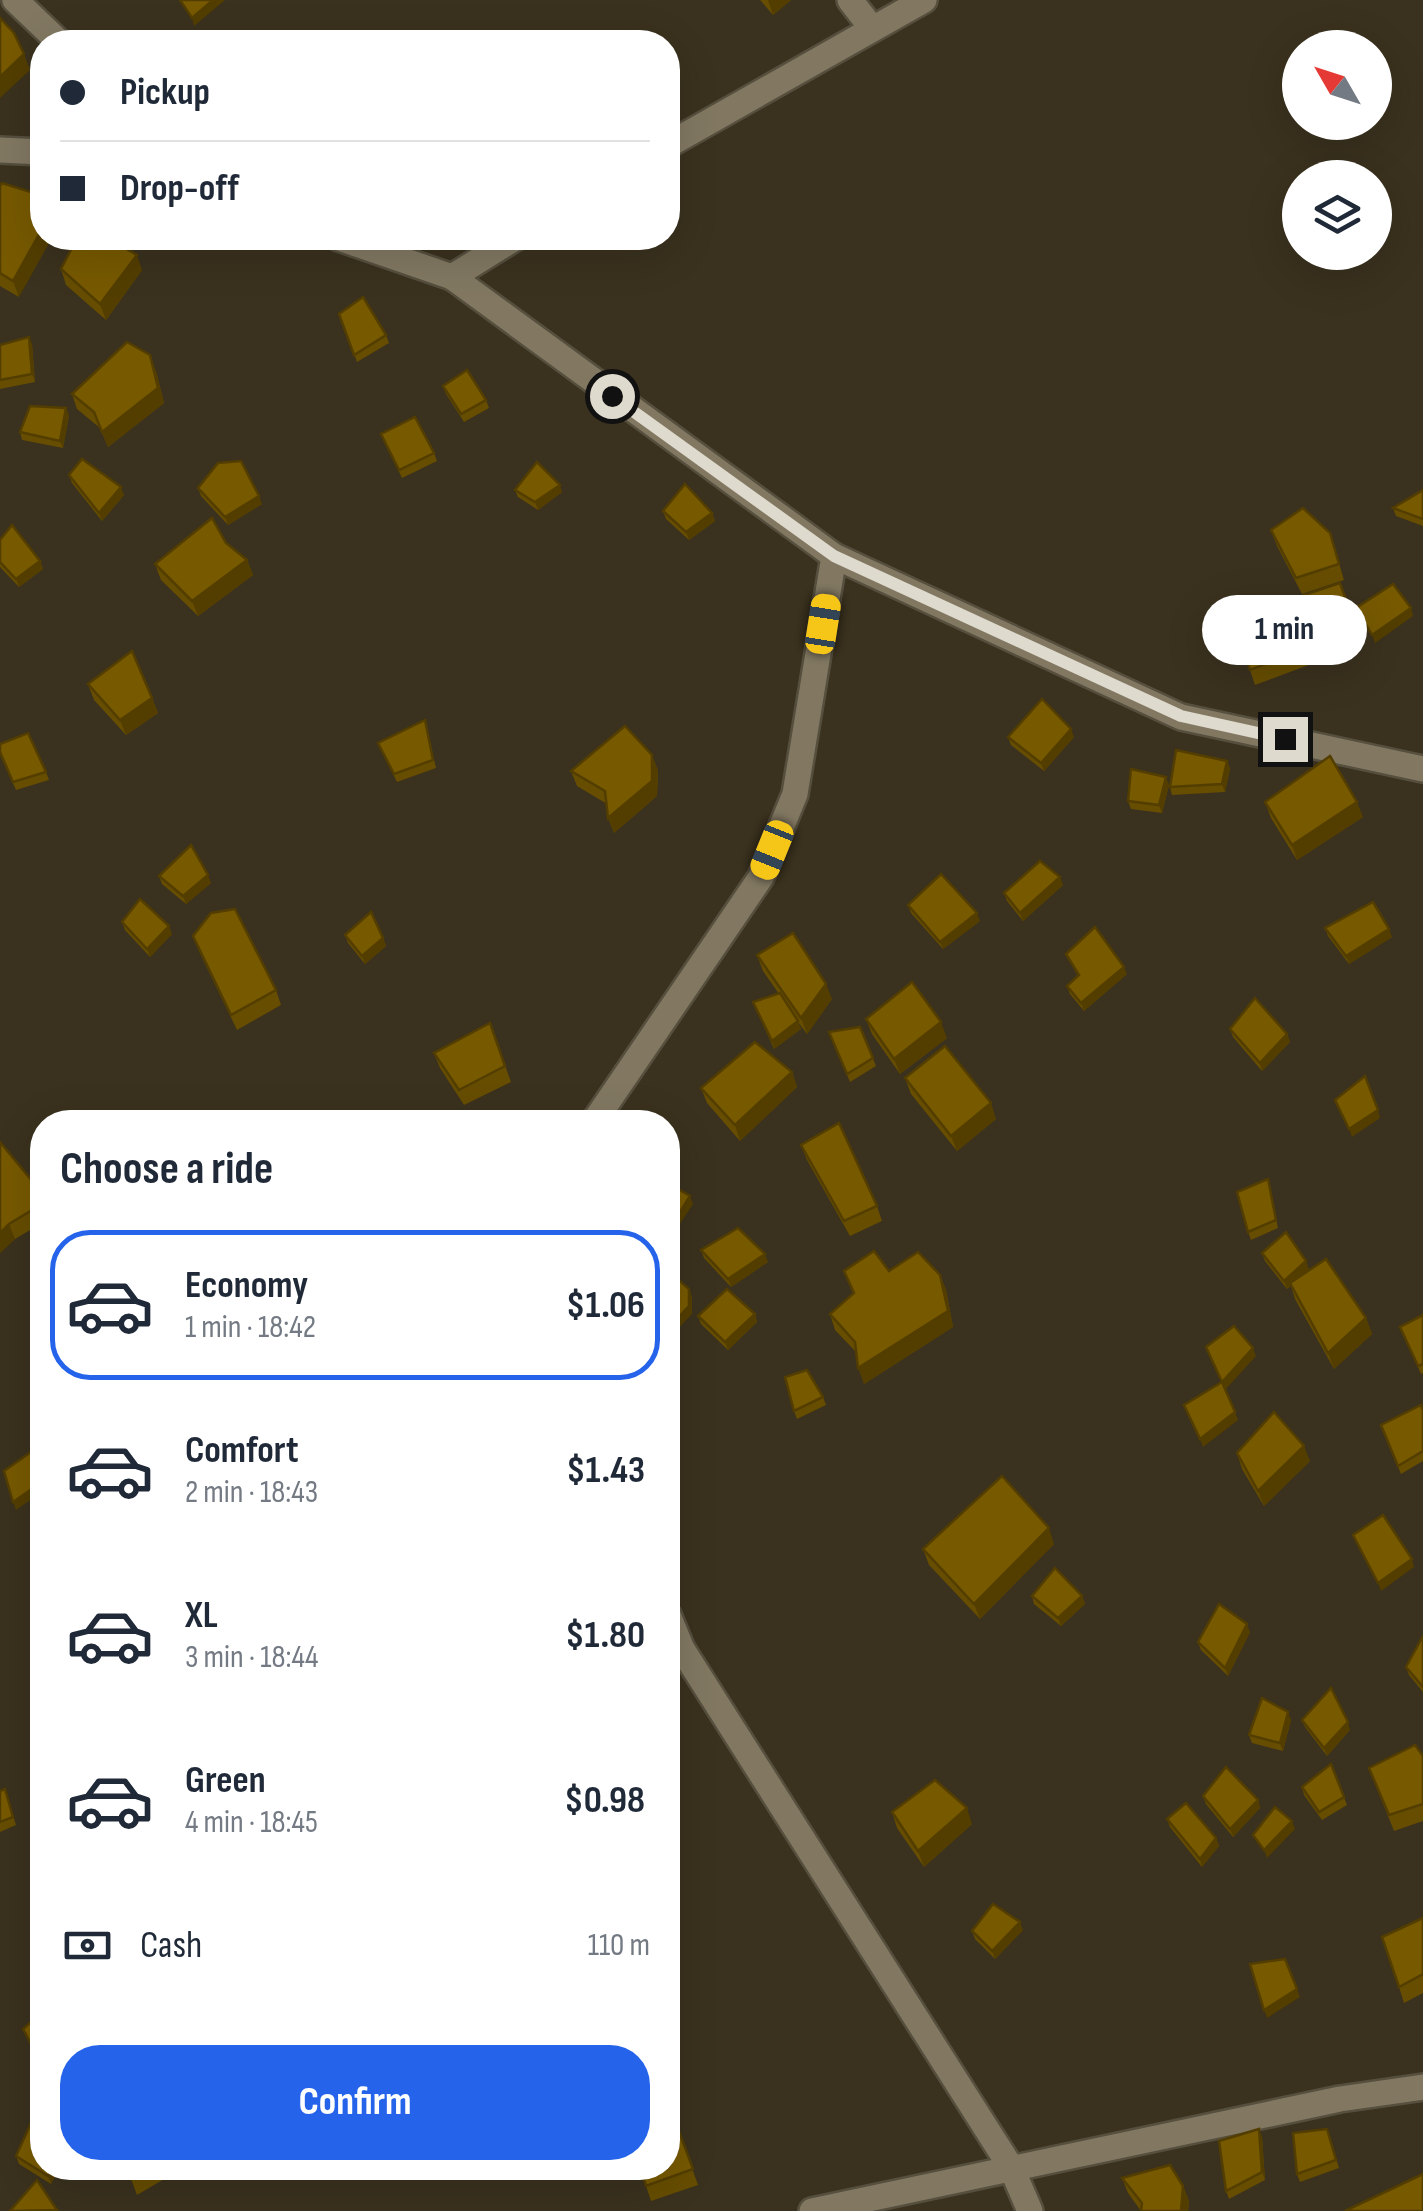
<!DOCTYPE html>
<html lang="en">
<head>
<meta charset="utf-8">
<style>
	:root { --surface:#fff; --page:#f2f2f3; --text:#1f2937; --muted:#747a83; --line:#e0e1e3; --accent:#2563eb }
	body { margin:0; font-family:"Sofia Sans Condensed",sans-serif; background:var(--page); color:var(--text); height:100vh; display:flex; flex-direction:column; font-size:38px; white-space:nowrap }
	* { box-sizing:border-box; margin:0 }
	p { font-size:32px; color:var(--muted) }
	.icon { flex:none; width:55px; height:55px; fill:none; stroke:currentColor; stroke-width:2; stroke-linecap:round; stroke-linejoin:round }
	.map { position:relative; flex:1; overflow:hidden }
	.sheet { position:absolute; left:30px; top:1110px; width:650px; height:1070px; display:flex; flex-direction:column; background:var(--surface); border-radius:40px; box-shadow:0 10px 40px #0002 }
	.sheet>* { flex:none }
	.guide { position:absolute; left:30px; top:30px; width:650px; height:220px; border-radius:40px; box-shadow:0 10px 40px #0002; display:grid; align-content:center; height:220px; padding:0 30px; background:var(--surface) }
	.needle { width:65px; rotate:309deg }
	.fabs { position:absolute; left:1282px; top:30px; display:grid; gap:20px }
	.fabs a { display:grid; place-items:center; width:110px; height:110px; border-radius:50%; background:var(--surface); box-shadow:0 10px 40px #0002; font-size:50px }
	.end { position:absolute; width:45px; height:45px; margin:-22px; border:12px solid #dfdace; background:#111; box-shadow:0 0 0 5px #111 }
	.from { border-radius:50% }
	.bubble { position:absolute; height:70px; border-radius:35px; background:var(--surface); box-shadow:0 10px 40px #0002; font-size:32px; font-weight:700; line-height:70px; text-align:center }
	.car { position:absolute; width:30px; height:60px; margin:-30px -15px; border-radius:12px; box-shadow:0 0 8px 2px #0007; background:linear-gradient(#f5c518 24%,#345 0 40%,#f5c518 0 76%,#345 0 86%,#f5c518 0) }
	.guide b { display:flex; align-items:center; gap:35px; height:95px; font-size:38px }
	.guide b+b { border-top:2px solid var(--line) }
	.guide i { width:25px; height:25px; background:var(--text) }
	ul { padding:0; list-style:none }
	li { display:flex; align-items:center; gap:30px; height:150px; margin:0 20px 15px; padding:0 10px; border:5px solid transparent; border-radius:40px }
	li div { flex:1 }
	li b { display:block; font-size:38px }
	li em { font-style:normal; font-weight:700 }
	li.on { border-color:var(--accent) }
	li>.icon { width:90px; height:90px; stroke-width:1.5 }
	h2 { padding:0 30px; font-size:45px; line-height:120px }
	.pay { display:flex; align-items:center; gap:25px; height:110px; padding:0 30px; font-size:38px }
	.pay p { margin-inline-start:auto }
	.action { display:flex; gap:20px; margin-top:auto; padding:20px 30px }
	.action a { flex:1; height:115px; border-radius:40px; background:var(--accent); color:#fff; font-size:40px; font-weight:700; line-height:115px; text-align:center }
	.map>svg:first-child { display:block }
</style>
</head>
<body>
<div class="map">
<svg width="1423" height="2211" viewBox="0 0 1423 2211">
	<rect width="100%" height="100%" fill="#3a311e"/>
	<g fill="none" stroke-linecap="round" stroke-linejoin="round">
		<!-- minor casing -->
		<g stroke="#564f3e" stroke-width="30">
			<g id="minor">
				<path d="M15,0L59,42"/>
				<path d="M850,0L871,27"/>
				<path d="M668,145L924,0"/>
				<path d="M0,150L42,152"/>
				<path d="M339,238L452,277L515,238"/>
				<path d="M452,277L834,556L1181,717L1423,769"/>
				<path d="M594,1122L761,877L795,794L834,556"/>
				<path d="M668,1615L682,1649L1012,2169L1030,2211"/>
				<path d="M812,2211L1340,2099L1423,2087"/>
			</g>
		</g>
		<!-- minor -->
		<use href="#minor" stroke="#827862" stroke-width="25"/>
	</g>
	<!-- wall -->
	<g fill="#664d00">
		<path d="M760,0H791L773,15Z"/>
		<path d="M0,186L19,297L0,286Z"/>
		<path d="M61,269L142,270L106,320L66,285Z"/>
		<path d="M339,314L386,335L389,343L357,362Z"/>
		<path d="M32,344L35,382L0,389V345Z"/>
		<path d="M156,371L164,403L108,447L100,428L77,409L72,394Z"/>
		<path d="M443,386L486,400L489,408L464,422L446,394Z"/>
		<path d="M66,408L69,416L63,448L22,440L20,432Z"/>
		<path d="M381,434L434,453L437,461L402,478Z"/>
		<path d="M69,475L124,495L102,521L72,483Z"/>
		<path d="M198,488L262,504L228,525L201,496Z"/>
		<path d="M515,490L562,492L538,510L518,497Z"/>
		<path d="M1423,490V526L1396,516L1393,508Z"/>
		<path d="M663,511L712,513L715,521L689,540L666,519Z"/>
		<path d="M1271,530L1330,533L1344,580L1302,594L1277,546Z"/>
		<path d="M0,540L40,561L43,569L19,587L0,567Z"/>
		<path d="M226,543L247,560L253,575L198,616L161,580L155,564Z"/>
		<path d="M1340,583L1362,645L1255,685L1233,619Z"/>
		<path d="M88,684L152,698L158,713L126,735L94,700Z"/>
		<path d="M425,720L436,768L397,782L378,743Z"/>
		<path d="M1008,737H1074L1044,771L1011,745Z"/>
		<path d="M0,754L46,772L49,780L16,790Z"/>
		<path d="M1227,761L1230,769L1225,792L1172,795L1170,787Z"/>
		<path d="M658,770L657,796L614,833L608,818L607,804L577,786L571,771Z"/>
		<path d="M1169,785L1162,813L1131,809L1128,801Z"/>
		<path d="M1265,802L1363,817L1297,860L1271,818Z"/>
		<path d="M159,876L211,883L186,904L162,884Z"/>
		<path d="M1063,885L1023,921L1007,901L1004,893Z"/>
		<path d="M908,905L980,921L943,949L911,913Z"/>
		<path d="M122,922L172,934L150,957L125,930Z"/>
		<path d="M1325,928L1392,937L1349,964L1328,936Z"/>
		<path d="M345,935L383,938L386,946L365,964L348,943Z"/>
		<path d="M193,936L276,990L281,1005L237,1030L199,951Z"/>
		<path d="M1066,954L1127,974L1084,1011L1070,994L1067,986L1078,976Z"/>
		<path d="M757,955L832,999L807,1034L798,1022L801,1029L774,1049L753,1002L779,994L763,971Z"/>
		<path d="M866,1019L947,1038L900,1074L872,1034Z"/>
		<path d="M490,1023L511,1082L464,1105L440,1068L434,1053Z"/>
		<path d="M860,1027L876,1066L850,1082L829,1032Z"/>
		<path d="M1230,1029L1287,1034L1290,1042L1262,1071L1233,1037Z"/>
		<path d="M792,1072L797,1087L740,1141L707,1103L701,1088Z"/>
		<path d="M905,1078L996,1119L957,1151L911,1094Z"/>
		<path d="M0,1142L42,1193V1223L15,1239L0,1253Z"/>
		<path d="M801,1145L877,1206L882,1221L850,1236L807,1160Z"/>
		<path d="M1268,1179L1278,1228L1251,1240L1248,1232Z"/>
		<path d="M701,1250L768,1262L731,1287L704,1258Z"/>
		<path d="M1262,1253L1309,1269L1303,1274L1366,1318L1372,1334L1334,1369L1295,1299L1291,1286L1287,1289L1265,1261Z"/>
		<path d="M844,1271H889L940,1275L946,1290L953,1327L864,1384L856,1352L835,1330L830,1314L853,1294Z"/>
		<path d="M755,1314L757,1322L728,1350L701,1324L698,1316Z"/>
		<path d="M1423,1315V1373L1421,1374L1400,1327Z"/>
		<path d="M823,1397L826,1405L797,1419L794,1411Z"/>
		<path d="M1423,1411V1461L1401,1474L1381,1425Z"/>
		<path d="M1237,1453L1310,1461L1264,1506L1242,1469Z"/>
		<path d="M1054,1544L980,1619L929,1565L923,1549Z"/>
		<path d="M1032,1596H1082L1085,1604L1061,1626L1034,1604Z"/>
		<path d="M1250,1632L1228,1676L1201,1650L1198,1642Z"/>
		<path d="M1423,1636V1692L1409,1675L1406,1667Z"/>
		<path d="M1291,1720L1283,1751L1252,1743L1249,1735Z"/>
		<path d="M1302,1720L1350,1730L1327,1756L1305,1727Z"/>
		<path d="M1423,1756V1821L1394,1831L1369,1768Z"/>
		<path d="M1331,1764L1347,1805L1322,1820L1304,1795L1302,1787Z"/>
		<path d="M5,1789L16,1825L0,1832V1791Z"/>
		<path d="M1203,1796L1258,1800L1260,1808L1233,1837L1206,1804Z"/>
		<path d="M892,1812L972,1824L924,1867L897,1828Z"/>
		<path d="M1167,1819L1216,1838L1219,1846L1202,1867L1170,1827Z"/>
		<path d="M1423,1918V1993L1404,2003L1399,1987Z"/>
		<path d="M1023,1930L995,1959L975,1939L972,1931Z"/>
		<path d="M677,2126L698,2185L651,2201L646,2186Z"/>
		<path d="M1327,2129L1339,2168L1300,2182L1297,2174Z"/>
		<path d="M1262,2137L1265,2180L1229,2199L1226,2191Z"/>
		<path d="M16,2156L59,2168L51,2184L19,2164Z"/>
		<path d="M127,2168H183L137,2195Z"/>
		<path d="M1122,2178L1183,2186L1189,2201L1188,2211H1141L1128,2193Z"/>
	</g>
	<!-- shaded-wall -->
	<g fill="#533e00">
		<path d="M213,0H225L194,26L192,18Z"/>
		<path d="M768,0H791L773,15Z"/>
		<path d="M24,54L30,70L0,98V77Z"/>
		<path d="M42,229V238H52L19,297L13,281Z"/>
		<path d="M137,255L142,270L106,320L100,304Z"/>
		<path d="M29,337L32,344L35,382L32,374Z"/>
		<path d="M150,355L156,371L164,403L108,447L102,432Z"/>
		<path d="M66,408L69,416L63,448L60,441Z"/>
		<path d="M560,485L562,492L538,510L535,502Z"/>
		<path d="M121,487L124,495L102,521L99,513Z"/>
		<path d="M259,496L262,504L228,525L225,517Z"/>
		<path d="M712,513L715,521L689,540L686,532Z"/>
		<path d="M247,560L253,575L198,616L192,601Z"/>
		<path d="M40,561L43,569L19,587L16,579Z"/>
		<path d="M1411,608L1413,616L1375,643L1372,635Z"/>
		<path d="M152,698L158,713L126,735L120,720Z"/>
		<path d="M1071,729L1074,737L1044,771L1041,763Z"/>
		<path d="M652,755L658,770L657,796L614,833L608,818Z"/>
		<path d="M1227,761L1230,769L1225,792L1222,784Z"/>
		<path d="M1166,777L1169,785L1162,813L1159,805Z"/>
		<path d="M1357,802L1363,817L1297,860L1292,845Z"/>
		<path d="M208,875L211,883L186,904L183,896Z"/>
		<path d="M1060,877L1063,885L1023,921L1020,913Z"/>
		<path d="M977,913L980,921L943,949L940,942Z"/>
		<path d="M169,926L172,934L150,957L147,949Z"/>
		<path d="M1389,929L1392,937L1349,964L1346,956Z"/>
		<path d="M383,938L386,946L365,964L362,956Z"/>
		<path d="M1124,967L1127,974L1084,1011L1081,1003Z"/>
		<path d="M826,984L832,999L807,1034L801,1018Z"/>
		<path d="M798,1021L801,1029L774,1049L772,1041Z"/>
		<path d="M941,1022L947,1038L900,1074L894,1059Z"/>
		<path d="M1287,1034L1290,1042L1262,1071L1260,1063Z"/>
		<path d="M792,1072L797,1087L740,1141L735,1125Z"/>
		<path d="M991,1103L996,1119L957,1151L951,1136Z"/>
		<path d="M1378,1110L1380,1118L1352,1137L1349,1129Z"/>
		<path d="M690,1196L693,1204L668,1242V1231Z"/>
		<path d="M9,1224L15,1239L0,1253V1233Z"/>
		<path d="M765,1254L768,1262L731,1287L728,1279Z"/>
		<path d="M1306,1261L1309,1269L1287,1289L1284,1281Z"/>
		<path d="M940,1275L946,1290L953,1327L864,1384L858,1368Z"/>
		<path d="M689,1289L692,1297V1314L672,1335L669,1327Z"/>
		<path d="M755,1314L757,1322L728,1350L725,1342Z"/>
		<path d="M1366,1318L1372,1334L1334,1369L1328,1353Z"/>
		<path d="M1253,1348L1256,1356L1225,1390L1222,1382Z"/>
		<path d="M1235,1412L1238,1420L1203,1447L1200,1439Z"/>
		<path d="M1304,1446L1310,1461L1264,1506L1258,1491Z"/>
		<path d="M42,1482V1492L16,1510L13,1502Z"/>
		<path d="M1049,1528L1054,1544L980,1619L974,1604Z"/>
		<path d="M1412,1559L1414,1567L1381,1591L1378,1583Z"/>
		<path d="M1082,1596L1085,1604L1061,1626L1058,1618Z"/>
		<path d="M1247,1624L1250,1632L1228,1676L1225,1668Z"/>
		<path d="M1288,1712L1291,1720L1283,1751L1280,1743Z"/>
		<path d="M1348,1722L1350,1730L1327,1756L1324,1748Z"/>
		<path d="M1258,1800L1260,1808L1233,1837L1230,1829Z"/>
		<path d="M967,1808L972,1824L924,1867L918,1851Z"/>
		<path d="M1292,1821L1295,1829L1267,1858L1264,1850Z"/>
		<path d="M1216,1838L1219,1846L1202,1867L1200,1859Z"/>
		<path d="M1020,1922L1023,1930L995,1959L992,1951Z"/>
		<path d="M1297,1989L1300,1997L1267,2018L1264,2010Z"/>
		<path d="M42,2048V2058L38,2061L36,2053Z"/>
		<path d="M1259,2129L1262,2137L1265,2180L1262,2172Z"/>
		<path d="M52,2168H59L51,2184L48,2176Z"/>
		<path d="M1183,2186L1189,2201L1188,2211H1181Z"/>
	</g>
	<!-- building -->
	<g fill="#775900" stroke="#533e00" stroke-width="2.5">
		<path d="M180,0H213L192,18Z"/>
		<path d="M0,18L14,33L24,54L0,77Z"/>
		<path d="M2,183L34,193L42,204V229L13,281L0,273V186Z"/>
		<path d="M77,238H107L137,255L100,304L61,269Z"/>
		<path d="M363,297L386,335L354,355L339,314Z"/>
		<path d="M29,337L32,374L0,380V345Z"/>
		<path d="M127,342L150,355L158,388L102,432L94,412L72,394Z"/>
		<path d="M467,370L486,400L461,414L443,386Z"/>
		<path d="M30,406L66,408L60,441L20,432Z"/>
		<path d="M415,417L434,453L399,470L381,434Z"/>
		<path d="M82,459L121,487L99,513L69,475Z"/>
		<path d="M241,461L259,496L225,517L198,488L218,463Z"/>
		<path d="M537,462L560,485L535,502L515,490Z"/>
		<path d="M685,484L712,513L686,532L663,511Z"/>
		<path d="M1423,490V519L1393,508Z"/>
		<path d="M1303,508L1330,533L1339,564L1296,578L1271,530Z"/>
		<path d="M212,518L226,543L247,560L192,601L155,564Z"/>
		<path d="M12,525L40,561L16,579L0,562V540Z"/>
		<path d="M1340,583L1357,630L1250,670L1233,619Z"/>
		<path d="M1393,584L1411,608L1372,635L1356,608Z"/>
		<path d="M132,651L152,698L120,720L88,684Z"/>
		<path d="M1042,699L1071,729L1041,763L1008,737Z"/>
		<path d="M425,720L433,760L394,774L378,743Z"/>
		<path d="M625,726L652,755V781L608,818L605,791L571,771Z"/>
		<path d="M28,733L46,772L13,782L0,752V744Z"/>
		<path d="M1176,750L1227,761L1222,784L1170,787Z"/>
		<path d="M1330,756L1357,802L1292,845L1265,802Z"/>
		<path d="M1131,769L1166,777L1159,805L1128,801Z"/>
		<path d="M191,845L208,875L183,896L159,876Z"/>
		<path d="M1040,861L1060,877L1020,913L1004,893Z"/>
		<path d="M941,874L977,913L940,942L908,905Z"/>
		<path d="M140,899L169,926L147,949L122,922Z"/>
		<path d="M1373,902L1389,929L1346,956L1325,928Z"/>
		<path d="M235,909L276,990L231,1015L193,936L211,913Z"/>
		<path d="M371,912L383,938L362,956L345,935Z"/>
		<path d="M1095,927L1124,967L1081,1003L1067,986L1079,975L1066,954Z"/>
		<path d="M793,933L826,984L801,1018L757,955Z"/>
		<path d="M912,982L941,1022L894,1059L866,1019Z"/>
		<path d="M780,993L798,1021L772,1041L753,1002Z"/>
		<path d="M1255,998L1287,1034L1260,1063L1230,1029Z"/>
		<path d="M490,1023L505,1066L459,1090L434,1053Z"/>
		<path d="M860,1027L873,1058L847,1074L829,1032Z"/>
		<path d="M755,1042L792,1072L735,1125L701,1088Z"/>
		<path d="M945,1046L991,1103L951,1136L905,1078Z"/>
		<path d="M1365,1076L1378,1110L1349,1129L1335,1100Z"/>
		<path d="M839,1123L877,1206L844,1221L801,1145Z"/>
		<path d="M0,1142L42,1193V1204L9,1224L0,1233Z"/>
		<path d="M1268,1179L1276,1220L1248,1232L1237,1192Z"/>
		<path d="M668,1183L690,1196L668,1231Z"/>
		<path d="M738,1228L765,1254L728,1279L701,1250Z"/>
		<path d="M1286,1232L1306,1261L1284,1281L1262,1253Z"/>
		<path d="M874,1251L889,1271L918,1252L940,1275L948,1311L858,1368L855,1342L830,1314L854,1293L844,1271Z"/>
		<path d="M1326,1259L1366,1318L1328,1353L1290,1283Z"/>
		<path d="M673,1275L689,1289V1306L669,1327L668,1325V1281Z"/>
		<path d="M727,1289L755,1314L725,1342L698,1316Z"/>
		<path d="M1423,1315V1364L1418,1366L1400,1327Z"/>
		<path d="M1234,1326L1253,1348L1222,1382L1206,1347Z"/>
		<path d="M807,1370L823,1397L794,1411L785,1377Z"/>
		<path d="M1222,1382L1235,1412L1200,1439L1184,1405Z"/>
		<path d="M1421,1405L1423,1411V1451L1398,1466L1381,1425Z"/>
		<path d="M1274,1412L1304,1446L1258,1491L1237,1453Z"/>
		<path d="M31,1452L42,1482L13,1502L4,1471Z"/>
		<path d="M1002,1476L1049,1528L974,1604L923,1549Z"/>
		<path d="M1383,1515L1412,1559L1378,1583L1353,1535Z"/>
		<path d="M1055,1568L1082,1596L1058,1618L1032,1596Z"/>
		<path d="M1219,1604L1247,1624L1225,1668L1198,1642Z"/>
		<path d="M1423,1636V1687L1406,1667Z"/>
		<path d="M1331,1688L1348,1722L1324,1748L1302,1720Z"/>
		<path d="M1262,1698L1288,1712L1280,1743L1249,1735Z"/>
		<path d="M1415,1745L1423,1756V1804L1389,1815L1369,1768Z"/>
		<path d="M1331,1764L1344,1797L1319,1812L1302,1787Z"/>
		<path d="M1226,1767L1258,1800L1230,1829L1203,1796Z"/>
		<path d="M935,1780L967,1808L918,1851L892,1812Z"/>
		<path d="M5,1789L13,1817L0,1822V1791Z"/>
		<path d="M1186,1803L1216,1838L1200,1859L1167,1819Z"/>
		<path d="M1275,1807L1292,1821L1264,1850L1253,1835Z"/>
		<path d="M993,1904L1020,1922L992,1951L972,1931Z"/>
		<path d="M1423,1918V1974L1399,1987L1382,1937Z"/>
		<path d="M1285,1959L1297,1989L1264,2010L1250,1964Z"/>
		<path d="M42,2012V2048L36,2053L23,2029Z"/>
		<path d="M42,2099V2168H52L48,2176L16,2156Z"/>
		<path d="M677,2126L693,2169L646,2186L640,2168H668V2128Z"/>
		<path d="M1259,2129L1262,2172L1226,2191L1219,2141Z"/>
		<path d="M1327,2129L1336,2160L1297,2174L1293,2133Z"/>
		<path d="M1170,2165L1183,2186L1181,2211H1141L1142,2203L1122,2178Z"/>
		<path d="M127,2168H151L131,2179Z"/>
		<path d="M1423,2174V2211H1345Z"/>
		<path d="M37,2180L57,2210L10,2211Z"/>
	</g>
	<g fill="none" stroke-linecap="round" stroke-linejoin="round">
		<!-- route -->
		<path stroke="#dfdace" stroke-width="12" d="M612,396L834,556L1181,716L1285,739"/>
	</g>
</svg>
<div class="fabs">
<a><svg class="needle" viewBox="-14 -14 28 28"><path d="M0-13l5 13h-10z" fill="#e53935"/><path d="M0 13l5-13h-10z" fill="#747a83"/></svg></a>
<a><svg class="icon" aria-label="layers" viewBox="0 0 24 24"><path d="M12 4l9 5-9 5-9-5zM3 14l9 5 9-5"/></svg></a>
</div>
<i class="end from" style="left:612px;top:396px"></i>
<i class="end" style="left:1285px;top:739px"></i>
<div class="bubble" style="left:1202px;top:595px;width:165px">1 min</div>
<i class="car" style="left:823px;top:624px;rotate:9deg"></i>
<i class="car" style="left:772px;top:850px;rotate:202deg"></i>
<div class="guide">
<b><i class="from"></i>Pickup</b>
<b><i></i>Drop-off</b>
</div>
<section class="sheet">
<h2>Choose a ride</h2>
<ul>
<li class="on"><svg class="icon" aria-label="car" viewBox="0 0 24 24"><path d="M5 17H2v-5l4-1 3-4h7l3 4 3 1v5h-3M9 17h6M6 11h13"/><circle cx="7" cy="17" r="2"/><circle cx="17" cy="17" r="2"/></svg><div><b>Economy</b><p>1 min · 18:42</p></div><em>$1.06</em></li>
<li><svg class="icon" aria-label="car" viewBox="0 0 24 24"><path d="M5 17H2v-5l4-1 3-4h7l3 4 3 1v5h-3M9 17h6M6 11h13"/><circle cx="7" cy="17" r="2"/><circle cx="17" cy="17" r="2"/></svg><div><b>Comfort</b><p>2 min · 18:43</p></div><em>$1.43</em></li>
<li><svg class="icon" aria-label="car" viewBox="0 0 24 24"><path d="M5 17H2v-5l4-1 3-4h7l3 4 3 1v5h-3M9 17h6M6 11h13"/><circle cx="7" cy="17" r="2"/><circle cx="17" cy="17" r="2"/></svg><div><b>XL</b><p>3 min · 18:44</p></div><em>$1.80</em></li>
<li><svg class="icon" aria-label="car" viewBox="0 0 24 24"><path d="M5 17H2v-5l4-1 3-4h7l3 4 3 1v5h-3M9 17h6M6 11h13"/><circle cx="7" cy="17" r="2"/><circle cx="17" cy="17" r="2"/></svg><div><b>Green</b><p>4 min · 18:45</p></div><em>$0.98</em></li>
</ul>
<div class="pay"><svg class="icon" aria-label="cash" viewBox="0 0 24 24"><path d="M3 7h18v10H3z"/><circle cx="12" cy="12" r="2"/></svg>Cash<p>110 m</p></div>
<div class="action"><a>Confirm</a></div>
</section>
</div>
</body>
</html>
